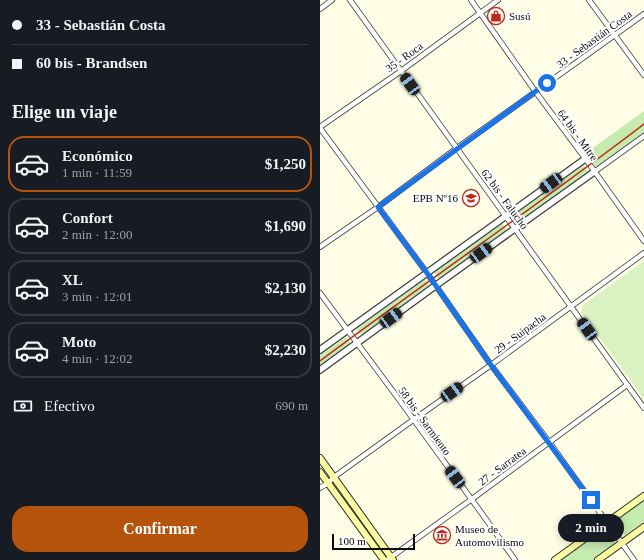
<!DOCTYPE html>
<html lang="es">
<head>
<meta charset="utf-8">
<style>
	:root { --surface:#171b24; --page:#20242c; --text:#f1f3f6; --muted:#9ea1a6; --line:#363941; --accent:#b45309 }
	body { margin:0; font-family:"Times New Roman",serif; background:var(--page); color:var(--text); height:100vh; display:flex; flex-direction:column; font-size:15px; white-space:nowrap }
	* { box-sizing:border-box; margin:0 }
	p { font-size:13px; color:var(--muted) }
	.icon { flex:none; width:22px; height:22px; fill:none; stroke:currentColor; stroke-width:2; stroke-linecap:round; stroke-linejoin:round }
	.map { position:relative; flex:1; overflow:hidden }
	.sheet { display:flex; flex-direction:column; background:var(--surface); width:320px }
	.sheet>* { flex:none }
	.banner { display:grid; align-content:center; height:88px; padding:0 12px; background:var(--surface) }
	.scale { position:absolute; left:12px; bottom:10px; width:83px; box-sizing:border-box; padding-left:4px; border:2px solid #0a0a0a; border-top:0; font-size:11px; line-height:14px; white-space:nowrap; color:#0a0a0a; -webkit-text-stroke:3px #fff; paint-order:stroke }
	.end { position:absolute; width:18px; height:18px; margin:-9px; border:5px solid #1a73e8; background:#fff; box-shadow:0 0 0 2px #fff }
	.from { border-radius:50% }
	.bubble { position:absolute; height:28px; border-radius:14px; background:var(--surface); box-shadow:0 2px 10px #0003; font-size:13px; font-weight:700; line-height:28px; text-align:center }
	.car { position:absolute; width:12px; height:24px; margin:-12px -6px; border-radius:5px; box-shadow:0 0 3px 1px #0007; background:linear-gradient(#222 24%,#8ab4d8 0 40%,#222 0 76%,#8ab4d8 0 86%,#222 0) }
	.banner b { display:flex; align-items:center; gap:14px; height:38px; font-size:15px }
	.banner b+b { border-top:1px solid var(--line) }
	.banner i { width:10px; height:10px; background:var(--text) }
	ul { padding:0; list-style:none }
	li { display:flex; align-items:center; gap:12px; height:56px; margin:0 8px 6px; padding:0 4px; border:2px solid var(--line); border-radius:16px }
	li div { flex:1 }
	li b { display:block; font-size:15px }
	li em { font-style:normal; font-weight:700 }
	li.active { border-color:var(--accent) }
	li>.icon { width:36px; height:36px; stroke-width:1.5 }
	h2 { padding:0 12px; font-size:18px; line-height:48px }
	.pay { display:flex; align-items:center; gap:10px; height:44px; padding:0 12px; font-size:15px }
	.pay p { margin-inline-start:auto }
	.cta { display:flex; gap:8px; margin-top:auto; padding:8px 12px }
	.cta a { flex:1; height:46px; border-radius:16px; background:var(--accent); color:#fff; font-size:16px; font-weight:700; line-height:46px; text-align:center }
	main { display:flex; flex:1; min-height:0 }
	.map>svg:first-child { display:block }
</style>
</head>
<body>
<main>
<section class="sheet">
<div class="banner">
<b><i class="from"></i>33 - Sebastián Costa</b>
<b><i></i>60 bis - Brandsen</b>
</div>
<h2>Elige un viaje</h2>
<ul>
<li class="active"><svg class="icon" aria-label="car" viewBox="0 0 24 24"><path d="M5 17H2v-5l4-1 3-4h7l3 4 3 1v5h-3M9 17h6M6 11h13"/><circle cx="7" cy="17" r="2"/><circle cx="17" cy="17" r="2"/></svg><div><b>Económico</b><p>1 min · 11:59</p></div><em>$1,250</em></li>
<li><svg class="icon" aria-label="car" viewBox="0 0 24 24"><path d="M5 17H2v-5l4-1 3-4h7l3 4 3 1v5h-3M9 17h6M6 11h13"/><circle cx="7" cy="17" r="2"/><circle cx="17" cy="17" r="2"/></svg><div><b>Confort</b><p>2 min · 12:00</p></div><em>$1,690</em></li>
<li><svg class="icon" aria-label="car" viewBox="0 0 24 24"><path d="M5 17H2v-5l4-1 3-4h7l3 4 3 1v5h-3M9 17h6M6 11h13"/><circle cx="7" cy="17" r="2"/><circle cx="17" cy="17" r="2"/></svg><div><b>XL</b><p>3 min · 12:01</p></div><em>$2,130</em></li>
<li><svg class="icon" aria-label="car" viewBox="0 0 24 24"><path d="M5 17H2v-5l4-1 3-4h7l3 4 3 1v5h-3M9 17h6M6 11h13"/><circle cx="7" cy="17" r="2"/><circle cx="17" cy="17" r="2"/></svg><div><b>Moto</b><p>4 min · 12:02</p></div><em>$2,230</em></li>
</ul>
<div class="pay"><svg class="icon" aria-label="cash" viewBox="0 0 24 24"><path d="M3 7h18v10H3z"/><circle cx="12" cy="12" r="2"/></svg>Efectivo<p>690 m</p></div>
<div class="cta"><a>Confirmar</a></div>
</section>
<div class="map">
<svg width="324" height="560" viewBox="0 0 324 560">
	<rect width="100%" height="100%" fill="#fffee7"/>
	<!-- green -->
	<g fill="#c6ebaf">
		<path d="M324,111V133L276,167L266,153Z"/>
		<path d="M263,165L268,172L200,222L194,215Z"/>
		<path d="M182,223L187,230L119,279L114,272Z"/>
		<path d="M105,279L110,286L42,336L36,329Z"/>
		<path d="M26,337L31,344L0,366V355Z"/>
		<path d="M15,485L63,551L61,553L14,487Z"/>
		<path d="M324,500V522L305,535L295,521Z"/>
		<path d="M286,529L296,544L273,560H241Z"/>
	</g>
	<!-- pitch -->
	<path fill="#daf1c1" d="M324,261V399L261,312L263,305Z"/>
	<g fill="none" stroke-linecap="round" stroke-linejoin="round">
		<!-- minor casing -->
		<g stroke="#3d3d3d" stroke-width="6">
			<g id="minor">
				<path d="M30,0L324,408"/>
				<path d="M151,0L215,91L270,165L324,241"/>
				<path d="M269,0L324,75"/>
				<path d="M0,9L12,0"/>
				<path d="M0,127L81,71L178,0"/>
				<path d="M0,128L107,273L171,365L229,442L314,560"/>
				<path d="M274,172L324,136"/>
				<path d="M0,247L58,207L137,148L324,14"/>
				<path d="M0,293C66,381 131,470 195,560"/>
				<path d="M0,488L8,483L14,477L93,420L171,365L324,253"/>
				<path d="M67,560L152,499L307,385"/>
			</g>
		</g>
		<!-- tertiary casing -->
		<g stroke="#3d3d3d" stroke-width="8">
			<g id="tertiary">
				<path d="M0,350L265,159"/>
				<path d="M0,370L115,286L274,172"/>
			</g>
		</g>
		<!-- secondary casing -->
		<g stroke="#2c2c2c" stroke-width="8">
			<g id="secondary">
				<path d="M0,458L73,560"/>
				<path d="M0,472L64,560"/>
				<path d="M235,560L324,496"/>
				<path d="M278,560L324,527"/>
			</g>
		</g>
		<!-- minor -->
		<use href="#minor" stroke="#fff" stroke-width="4.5"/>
		<!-- tertiary -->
		<use href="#tertiary" stroke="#fff" stroke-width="5.5"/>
		<!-- secondary -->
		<use href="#secondary" stroke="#fdffa2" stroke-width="6"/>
		<!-- rail -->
		<path stroke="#c02a1b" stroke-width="1.5" d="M0,361C107,281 218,205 324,124"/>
	</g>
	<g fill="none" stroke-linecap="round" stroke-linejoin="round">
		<!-- route -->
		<path stroke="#1a73e8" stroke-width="5" d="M227,83L58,207L107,273L171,365L271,500"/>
	</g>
	<!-- icons -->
	<defs>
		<g id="shop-ring" transform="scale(0.9)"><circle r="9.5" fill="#fff" stroke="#c02a1b" stroke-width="1.5"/><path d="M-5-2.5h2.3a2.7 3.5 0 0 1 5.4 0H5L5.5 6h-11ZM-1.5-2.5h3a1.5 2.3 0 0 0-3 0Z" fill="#c02a1b"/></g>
		<g id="school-ring" transform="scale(0.9)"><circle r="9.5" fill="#fff" stroke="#c02a1b" stroke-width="1.5"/><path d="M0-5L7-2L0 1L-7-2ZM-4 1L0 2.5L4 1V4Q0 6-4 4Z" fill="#c02a1b"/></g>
		<g id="museum-ring" transform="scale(0.9)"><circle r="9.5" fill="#fff" stroke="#c02a1b" stroke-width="1.5"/><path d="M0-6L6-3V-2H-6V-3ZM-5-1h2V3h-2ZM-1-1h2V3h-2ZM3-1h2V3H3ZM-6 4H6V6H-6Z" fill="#c02a1b"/></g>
	</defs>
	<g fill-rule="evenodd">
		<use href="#shop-ring" x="176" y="16"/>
		<use href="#school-ring" x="151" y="198"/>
		<use href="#museum-ring" x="122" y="535"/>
	</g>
	<g text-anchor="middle" stroke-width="4" stroke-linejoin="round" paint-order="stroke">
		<!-- poi labels -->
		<g font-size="11" fill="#0a0a0a" stroke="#fff" text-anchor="start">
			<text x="189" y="20">Susú</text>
			<text x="138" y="202" text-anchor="end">EPB Nº16</text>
			<text x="135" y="533">Museo de<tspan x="135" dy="13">Automovilismo</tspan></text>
		</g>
		<!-- street labels -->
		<g font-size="11" fill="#0a0a0a" stroke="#fff">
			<text transform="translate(274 39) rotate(-36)" y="4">33 - Sebastián Costa</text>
			<text transform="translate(84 57) rotate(-36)" y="4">35 - Roca</text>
			<text transform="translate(258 135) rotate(54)" y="4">64 bis - Mitre</text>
			<text transform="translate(185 199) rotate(54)" y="4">62 bis - Falucho</text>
			<text transform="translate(200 333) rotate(-36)" y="4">29 - Suipacha</text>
			<text transform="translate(105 421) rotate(54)" y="4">58 bis - Sarmiento</text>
			<text transform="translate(182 466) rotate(-37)" y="4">27 - Sarratea</text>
		</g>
	</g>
</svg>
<div class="scale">100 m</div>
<i class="end from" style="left:227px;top:83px"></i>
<i class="end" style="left:271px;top:500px"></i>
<div class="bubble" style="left:238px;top:514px;width:66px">2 min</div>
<i class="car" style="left:90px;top:84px;rotate:324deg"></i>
<i class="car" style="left:231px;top:183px;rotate:234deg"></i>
<i class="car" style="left:161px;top:253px;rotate:54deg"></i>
<i class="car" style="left:71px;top:318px;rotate:54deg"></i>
<i class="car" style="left:267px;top:329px;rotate:324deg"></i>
<i class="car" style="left:132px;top:392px;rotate:55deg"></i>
<i class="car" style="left:135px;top:477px;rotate:323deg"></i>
</div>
</main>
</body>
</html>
